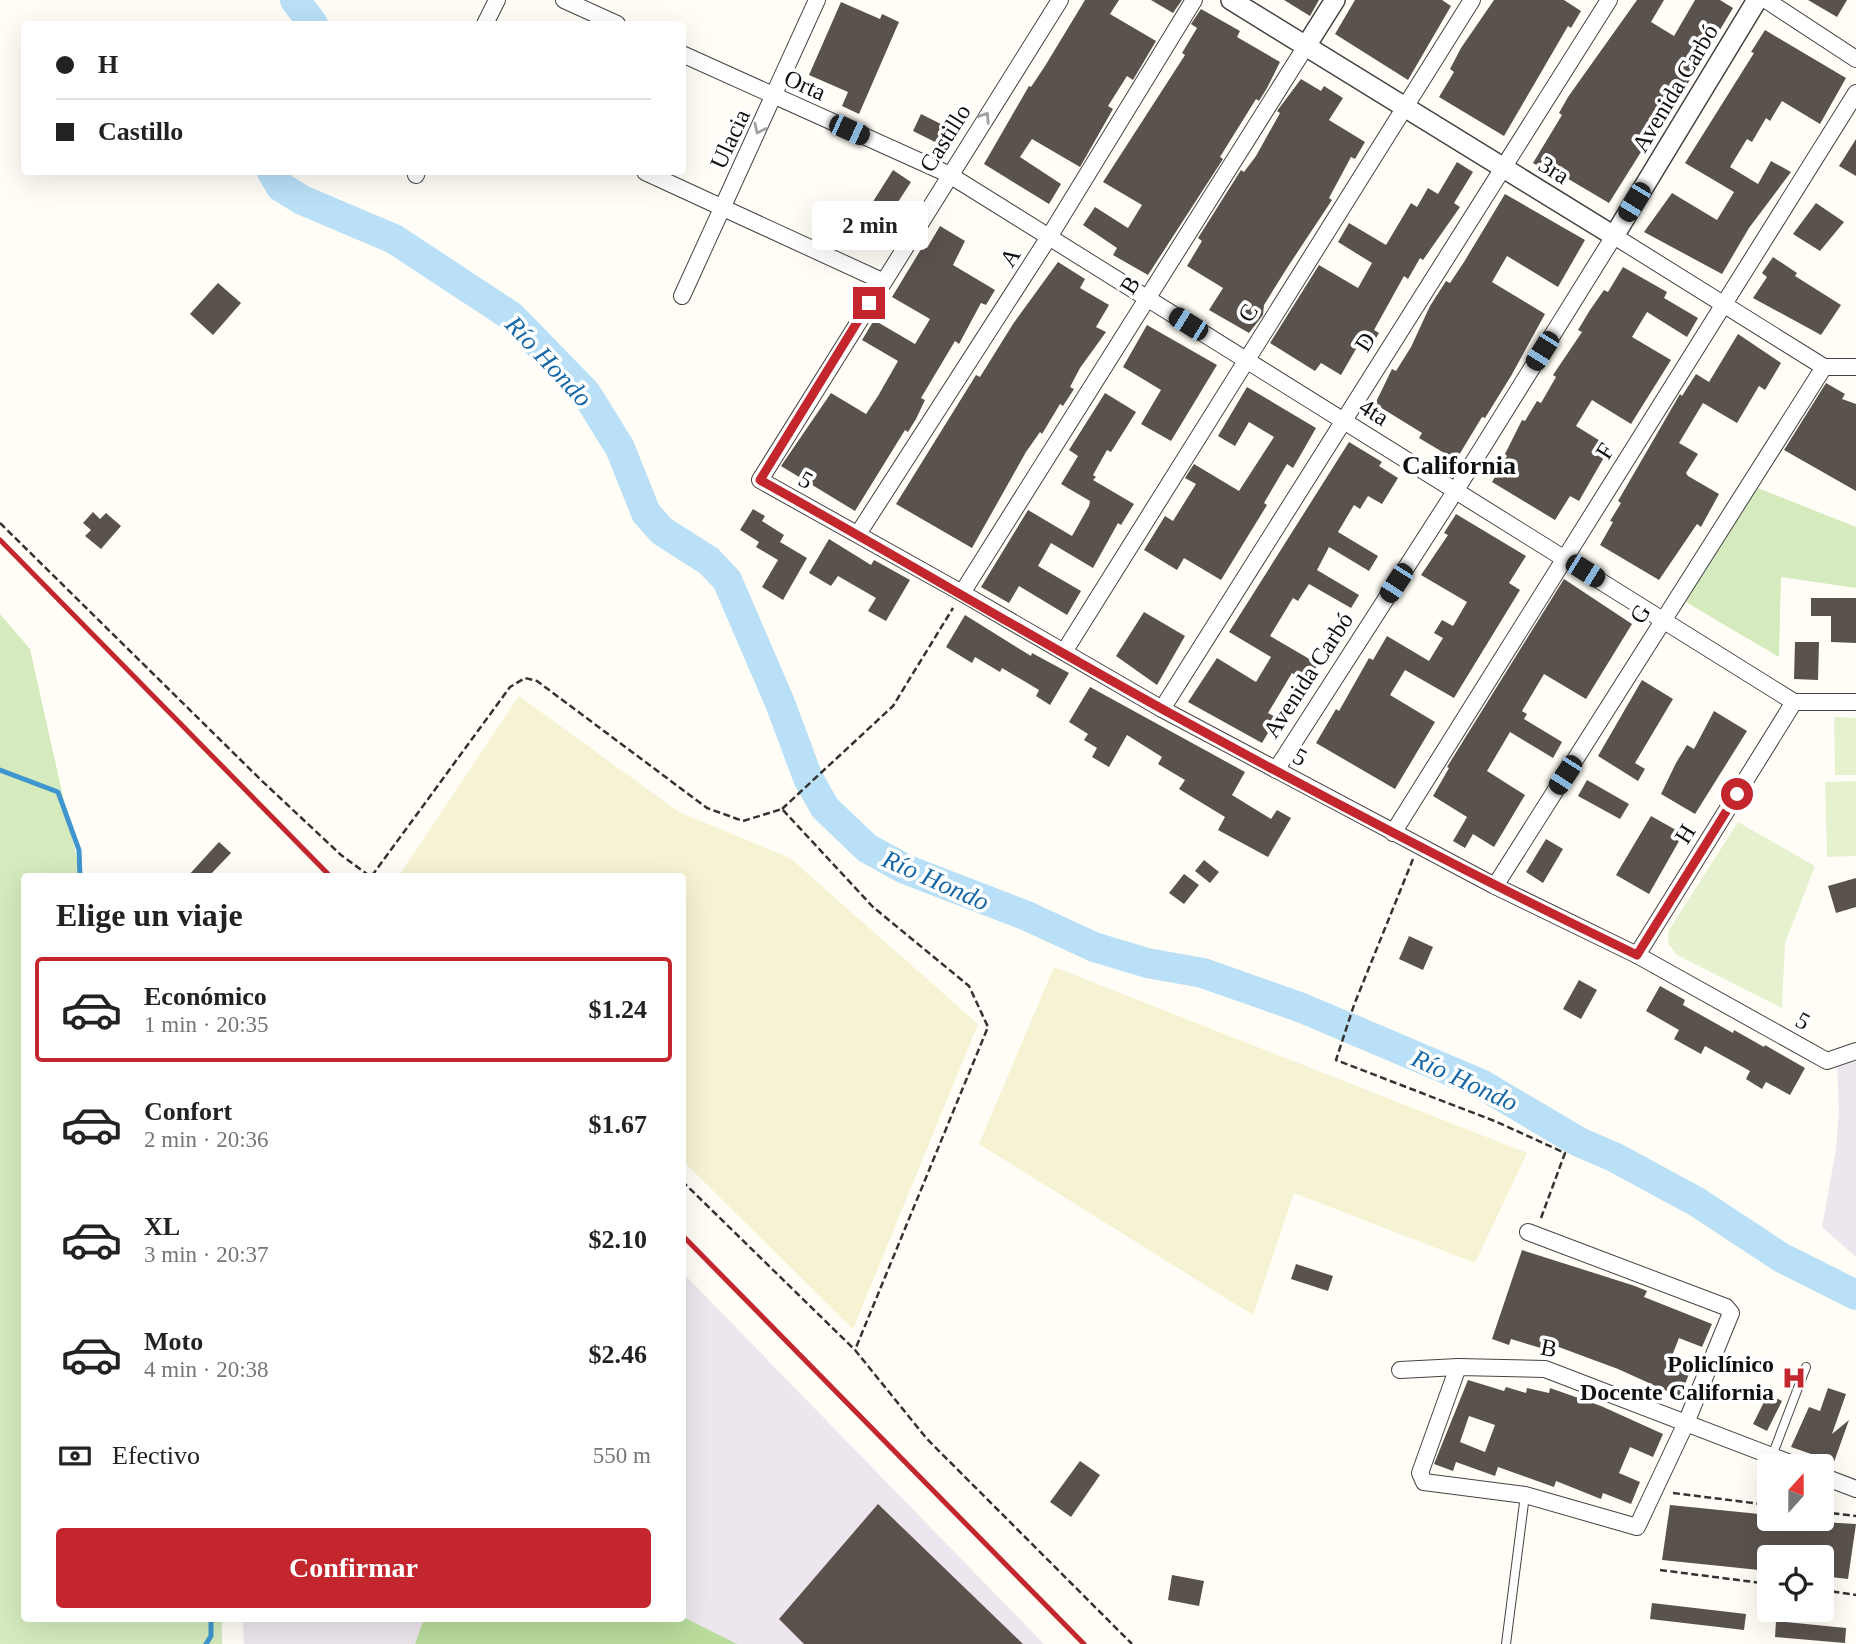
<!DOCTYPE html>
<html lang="es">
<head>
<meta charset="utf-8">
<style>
	:root { --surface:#fff; --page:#f2f2f2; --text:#222; --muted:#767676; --line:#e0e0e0; --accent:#c4262e }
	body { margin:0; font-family:Georgia,serif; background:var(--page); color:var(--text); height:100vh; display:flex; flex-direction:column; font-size:26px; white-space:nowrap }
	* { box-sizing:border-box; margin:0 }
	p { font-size:23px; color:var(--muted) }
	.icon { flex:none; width:38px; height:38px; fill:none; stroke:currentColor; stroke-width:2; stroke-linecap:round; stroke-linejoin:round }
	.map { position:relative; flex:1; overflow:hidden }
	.sheet { position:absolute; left:21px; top:873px; width:665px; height:749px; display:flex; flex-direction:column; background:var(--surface); border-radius:7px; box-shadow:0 7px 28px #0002 }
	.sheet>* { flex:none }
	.hud { position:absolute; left:21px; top:21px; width:665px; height:154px; border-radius:7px; box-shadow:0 7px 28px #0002; display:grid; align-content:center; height:154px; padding:0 35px; background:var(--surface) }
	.needle { width:46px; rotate:21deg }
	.buttons { position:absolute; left:1757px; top:1454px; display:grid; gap:14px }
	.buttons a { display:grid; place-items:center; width:77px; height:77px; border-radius:7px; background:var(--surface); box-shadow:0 7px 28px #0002; font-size:35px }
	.end { position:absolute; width:32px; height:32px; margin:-16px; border:9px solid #c4262e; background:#fff; box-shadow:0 0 0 4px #fff }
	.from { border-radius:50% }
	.bubble { position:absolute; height:49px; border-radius:7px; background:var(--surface); box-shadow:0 7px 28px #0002; font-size:23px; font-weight:700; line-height:49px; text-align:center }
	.car { position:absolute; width:21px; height:42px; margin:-21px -10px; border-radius:9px; box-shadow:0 0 5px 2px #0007; background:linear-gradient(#222 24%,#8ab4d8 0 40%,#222 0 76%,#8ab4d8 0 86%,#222 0) }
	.hud b { display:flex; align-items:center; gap:24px; height:66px; font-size:26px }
	.hud b+b { border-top:2px solid var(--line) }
	.hud i { width:18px; height:18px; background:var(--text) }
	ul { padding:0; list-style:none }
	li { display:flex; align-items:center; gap:21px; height:105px; margin:0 14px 10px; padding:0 21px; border:4px solid transparent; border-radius:7px }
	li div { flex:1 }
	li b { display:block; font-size:26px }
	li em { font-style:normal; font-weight:700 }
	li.active { border-color:var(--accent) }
	li>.icon { width:63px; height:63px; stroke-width:1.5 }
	h2 { padding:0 35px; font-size:32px; line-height:84px }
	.pay { display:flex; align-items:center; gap:18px; height:77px; padding:0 35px; font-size:26px }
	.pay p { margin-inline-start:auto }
	.action { display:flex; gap:14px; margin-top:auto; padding:14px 35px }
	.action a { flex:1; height:80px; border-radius:7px; background:var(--accent); color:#fff; font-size:28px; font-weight:700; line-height:80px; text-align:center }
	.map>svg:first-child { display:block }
</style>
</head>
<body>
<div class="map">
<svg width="1856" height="1644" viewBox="0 0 1856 1644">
	<rect width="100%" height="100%" fill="#fffdf5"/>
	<!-- industrial -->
	<g fill="#eee6ef">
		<path d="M1856,1058V1257L1822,1227L1836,1149L1839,1111L1837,1065Z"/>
		<path d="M683,1273L1044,1644H244L243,1619H682Z"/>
	</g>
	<!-- farmland -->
	<g fill="#f6f3d4">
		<path d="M519,696L679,812L790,858L978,1024L853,1329L683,1161L682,877H398Z"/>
		<path d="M1054,967L1527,1153L1475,1263L1294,1193L1253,1315L979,1144Z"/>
	</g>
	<!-- green -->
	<g fill="#d5ebbd">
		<path d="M1758,488L1856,527V588L1781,577L1779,657L1684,601Z"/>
		<path d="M0,614L30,649L81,877H24V1619H222V1644H0Z"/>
	</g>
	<!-- forest -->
	<path fill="#b9dc9c" d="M683,1617L737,1644H415L424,1619Z"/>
	<!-- pitch -->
	<g fill="#e6f2cf">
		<path d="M1834,717L1856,718V775H1835Z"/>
		<path d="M1856,781V856L1827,857L1825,782Z"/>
		<path d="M1738,822L1815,866L1785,943L1782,1008L1677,955L1668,943L1669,930Z"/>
	</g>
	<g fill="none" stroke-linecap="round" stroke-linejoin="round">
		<!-- stream -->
		<g stroke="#3f96cf" stroke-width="5">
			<path d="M0,770L58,792L79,850L80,877"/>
			<path d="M206,1644L211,1636V1619"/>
		</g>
		<!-- river -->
		<g stroke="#b9e0f7" stroke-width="30">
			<path d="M295,0L313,24"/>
			<path d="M272,172L281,187L302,200L394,239L511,316L586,393L620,448L646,513L662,531L709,561L727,580L780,703L808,778L825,808L867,848L905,869L1027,916L1094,947L1147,963L1203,973L1302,1008L1481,1084L1579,1142L1614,1157L1697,1202L1782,1258L1856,1295"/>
		</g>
	</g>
	<!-- building -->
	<g fill="#5a524d" fill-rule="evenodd">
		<path d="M1085,0H1119L1110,14L1156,41L1133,80L1127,76L1108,106L1113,109L1080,167L1032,139L1020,157L1061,184L1049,204L984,164L1029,86L1031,87L1045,66Z"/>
		<path d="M1151,0H1182L1173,13Z"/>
		<path d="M1284,0H1319L1310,16Z"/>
		<path d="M1355,0H1442L1451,6L1408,80L1335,34Z"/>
		<path d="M1494,0H1564L1581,11L1571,28L1568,26L1504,136L1439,97L1454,72L1450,69L1461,48Z"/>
		<path d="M1637,0H1664L1651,22L1674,36L1695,0H1720L1733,8L1655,138L1651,136L1609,203L1565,177L1563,181L1533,163L1562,115L1559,113L1568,97Z"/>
		<path d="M1808,0H1847L1837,17Z"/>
		<path d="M841,2L880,19L882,14L899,22L859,114L842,106L848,92L809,75Z"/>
		<path d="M1201,9L1240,31L1237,37L1280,62L1267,88L1259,101L1256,99L1220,157L1223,159L1148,275L1113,255L1117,248L1083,225L1095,207L1128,228L1142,205L1103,182L1185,55L1182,53L1197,28L1191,24Z"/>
		<path d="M1765,30L1846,78L1820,124L1782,101L1770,121L1766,118L1752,142L1747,139L1730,167L1758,184L1771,161L1791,172L1749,228L1722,274L1644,232L1672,193L1717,220L1734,192L1685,163L1754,53L1751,52Z"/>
		<path d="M1301,79L1321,91L1324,86L1343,98L1329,120L1365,142L1355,159L1351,157L1329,198L1332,200L1287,268L1264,305L1263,315L1249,333L1209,310L1223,288L1187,266L1202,241L1198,238L1241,170L1244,172L1256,156L1280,113L1277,111Z"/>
		<path d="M921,114L947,127L939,144L913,131Z"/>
		<path d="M1856,139V176L1839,166Z"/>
		<path d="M1457,162L1473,172L1454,203L1460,207L1423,260L1420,258L1408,279L1404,276L1374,330L1379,333L1370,348L1360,342L1341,375L1321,363L1315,371L1270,343L1319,265L1358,288L1372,263L1338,242L1349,223L1386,245L1411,203L1417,207L1428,188L1438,194Z"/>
		<path d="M893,170L911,182L885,222L867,211Z"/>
		<path d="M1505,194L1585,240L1558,287L1507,256L1492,282L1545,314L1511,376L1485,418L1482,417L1456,460L1419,438L1422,433L1375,404L1392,369L1396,371L1411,347L1430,306L1446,281L1450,283L1464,262Z"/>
		<path d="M1816,203L1844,222L1820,251L1793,234Z"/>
		<path d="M940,226L965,241L953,265L995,290L986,305L981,303L959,344L955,341L921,398L925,400L916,419L908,432L905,430L855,511L781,466L831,393L866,414L878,396L898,361L862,340L874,320L915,344L930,319L892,297L923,246L927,248Z"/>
		<path d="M1773,257L1797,273L1795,276L1841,305L1821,335L1753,298L1767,277L1762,273Z"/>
		<path d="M1058,262L1085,279L1080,288L1109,305L1096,327L1106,332L1080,368L1070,387L1074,389L1063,406L1060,404L1042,434L1040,432L1026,452L972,548L896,504L976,375L980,377L1013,324Z"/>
		<path d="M1623,267L1667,292L1664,298L1698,318L1687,337L1647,312L1632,337L1671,360L1631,424L1592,400L1576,426L1610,447L1579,501L1570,496L1555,520L1492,482L1507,456L1505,454L1522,420L1525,421L1537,401L1541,403L1556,377L1553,375L1582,332L1578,330L1590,310L1604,290L1608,292Z"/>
		<path d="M218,283L241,303L213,335L190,314Z"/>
		<path d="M1147,325L1217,365L1171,441L1141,424L1161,390L1123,367Z"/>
		<path d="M1738,334L1781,363L1765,390L1759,386L1737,423L1703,403L1679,443L1698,454L1686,473L1688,476L1719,494L1701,527L1697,524L1659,580L1600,545L1613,522L1610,521L1621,503L1618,501L1680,394L1682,396L1696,374L1709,382Z"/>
		<path d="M1826,383L1845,394L1842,399L1856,404V491L1784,450Z"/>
		<path d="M1247,387L1316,428L1293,468L1287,464L1264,503L1267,505L1221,580L1184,558L1177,570L1144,550L1165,516L1173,521L1196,484L1185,478L1194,464L1239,491L1274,437L1249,422L1235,446L1218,436Z"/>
		<path d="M1105,393L1136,412L1111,452L1107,450L1093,475L1096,477L1093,480L1134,504L1121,525L1118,523L1093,568L1051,543L1038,566L1081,591L1067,615L1019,586L1009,603L981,587L1028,510L1072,536L1089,506L1090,501L1061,484L1078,456L1069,450Z"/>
		<path d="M1349,442L1382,462L1379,466L1398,478L1382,504L1368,496L1360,509L1354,505L1338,532L1378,556L1369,571L1329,547L1317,570L1359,595L1351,608L1309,584L1298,601L1293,598L1270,636L1318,664L1307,683L1292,673L1268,713L1277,718L1262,743L1188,702L1217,658L1256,682L1271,657L1229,632Z"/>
		<path d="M753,509L765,516L762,521L784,535L780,542L807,558L783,600L762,587L778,560L756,547L759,542L740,530Z"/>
		<path d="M93,512L100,519L106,513L121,526L101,549L85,536L91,530L83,523Z"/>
		<path d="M1456,514L1526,556L1509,583L1520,590L1454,698L1405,670L1390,695L1435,722L1395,789L1316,743L1336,709L1339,711L1369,658L1373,660L1387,636L1429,661L1443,638L1434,633L1442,620L1453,626L1467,602L1421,575L1448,535L1444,533Z"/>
		<path d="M829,539L871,565L874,560L910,580L886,621L868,611L876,598L838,576L831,586L809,573Z"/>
		<path d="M1564,579L1632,624L1586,699L1544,674L1522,711L1527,714L1524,719L1562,742L1553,758L1510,732L1487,771L1525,795L1494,847L1473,834L1465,848L1453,841L1467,817L1433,796L1449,768L1447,767Z"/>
		<path d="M1811,598H1856V643L1831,642V616H1811Z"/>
		<path d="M1144,612L1185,636L1157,685L1116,656Z"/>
		<path d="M965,615L1031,656L1032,653L1069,673L1050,705L1036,696L1039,690L1002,668L1000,672L975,657L972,663L946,647Z"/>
		<path d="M1795,642H1819L1818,680L1794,679Z"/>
		<path d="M1642,680L1673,699L1635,763L1645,769L1638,781L1598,756Z"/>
		<path d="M1090,687L1245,772L1232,795L1271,819L1277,810L1291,818L1268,857L1218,830L1225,817L1179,789L1185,780L1158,764L1162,757L1127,735L1109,767L1092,757L1097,748L1084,740L1088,734L1069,722Z"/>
		<path d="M1714,711L1747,731L1695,814L1661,794L1676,763L1687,745L1694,749Z"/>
		<path d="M1587,780L1629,804L1620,819L1578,796Z"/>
		<path d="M1651,816L1683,834L1649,894L1616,875Z"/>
		<path d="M1546,839L1563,849L1543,883L1526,872Z"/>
		<path d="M219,842L231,853L208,877H187Z"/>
		<path d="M1204,860L1219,872L1210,883L1195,871Z"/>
		<path d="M1184,874L1199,885L1184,904L1169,893Z"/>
		<path d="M1856,878V907L1836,913L1828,886Z"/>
		<path d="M1409,936L1433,947L1423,970L1399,959Z"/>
		<path d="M1579,980L1597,990L1581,1019L1563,1009Z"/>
		<path d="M1660,986L1685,1000L1683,1005L1733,1033L1734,1030L1764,1047L1765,1045L1805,1068L1790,1095L1766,1082L1762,1089L1746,1079L1750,1071L1705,1046L1701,1054L1674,1039L1679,1030L1646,1011Z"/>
		<path d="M1522,1250L1635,1286L1647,1291L1644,1297L1712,1324L1702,1347L1679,1338L1668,1366L1689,1374L1680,1397L1618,1369L1556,1346L1554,1352L1511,1339L1509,1345L1492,1339Z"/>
		<path d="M1296,1264L1333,1276L1328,1291L1291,1279Z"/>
		<path d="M1468,1380L1504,1391L1506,1387L1526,1393L1527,1388L1549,1393L1550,1388L1601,1406L1663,1434L1653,1457L1630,1447L1619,1473L1640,1482L1631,1504L1603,1493L1601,1499L1556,1481L1554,1487L1498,1467L1495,1476L1456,1462L1453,1471L1434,1464ZM1469,1416L1495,1425L1485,1452L1460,1442Z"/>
		<path d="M1828,1388L1846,1394L1832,1434L1849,1420L1834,1462L1791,1447L1809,1407L1820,1411Z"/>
		<path d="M1768,1394L1782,1401L1767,1431L1753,1424Z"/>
		<path d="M1080,1461L1100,1475L1071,1517L1050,1502Z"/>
		<path d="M878,1504L1023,1644H804L779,1619Z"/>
		<path d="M1670,1505L1769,1515V1519L1856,1524L1848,1579L1822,1576V1558H1769V1571L1662,1560Z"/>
		<path d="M1172,1575L1204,1581L1199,1606L1168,1600Z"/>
		<path d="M1652,1603L1746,1614L1744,1630L1650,1619Z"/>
		<path d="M1776,1621L1846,1628L1845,1643L1775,1637Z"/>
	</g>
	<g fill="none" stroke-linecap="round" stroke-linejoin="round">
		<!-- service casing -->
		<g stroke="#444" stroke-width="10">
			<g id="service">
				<path d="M1772,1456L1806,1367"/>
				<path d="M1506,1644L1525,1495"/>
			</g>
		</g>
		<!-- minor casing -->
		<g stroke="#444" stroke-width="18">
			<g id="minor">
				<path d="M564,0L617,24"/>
				<path d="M1060,0L760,480L962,593L1162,709L1495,886L1637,955L1827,1061L1856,1051"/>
				<path d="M1766,0L1856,59"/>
				<path d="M485,24L497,0"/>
				<path d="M682,54L948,174L1794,702H1856"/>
				<path d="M645,172L882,281"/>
				<path d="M416,175L417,172"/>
				<path d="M682,296L817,0"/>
				<path d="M858,534L1049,237L1194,0"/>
				<path d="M962,593L1306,46"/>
				<path d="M1064,652L1472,0"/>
				<path d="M1162,709L1609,0"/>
				<path d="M1276,770L1456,490L1614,236L1824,367H1856"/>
				<path d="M1393,833L1856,93"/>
				<path d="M1495,886L1824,367"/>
				<path d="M1637,955L1794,702"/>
				<path d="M1458,1367L1420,1473L1424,1482L1525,1495L1637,1527L1686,1423L1731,1313L1726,1307L1528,1232"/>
				<path d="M1400,1370L1458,1367L1545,1369L1798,1466"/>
				<path d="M1822,1476L1856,1489"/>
			</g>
		</g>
		<!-- tertiary casing -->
		<g stroke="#444" stroke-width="22">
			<g id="tertiary">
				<path d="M1231,0L1614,236L1757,0"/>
				<path d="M1306,46L1335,0"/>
			</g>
		</g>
		<!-- path -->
		<g stroke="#333" stroke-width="2.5" stroke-dasharray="7 3.5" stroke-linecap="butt">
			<path d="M0,523L261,780L341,855L371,877L510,687L525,678L537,681L707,808L743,821L782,809L873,907L969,986L988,1027L855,1350"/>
			<path d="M782,809L893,706L953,608"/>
			<path d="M1413,859L1354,1005L1336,1060L1497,1122L1565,1153L1541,1218"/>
			<path d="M682,1181L855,1350L927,1439L1132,1644"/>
			<path d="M1673,1493L1769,1505"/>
			<path d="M1822,1512L1856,1516"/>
			<path d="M1660,1570L1769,1584"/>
			<path d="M1822,1590L1856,1595"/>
		</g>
		<!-- service -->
		<use href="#service" stroke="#fff" stroke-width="8"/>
		<!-- minor -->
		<use href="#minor" stroke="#fff" stroke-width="16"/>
		<!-- tertiary -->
		<use href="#tertiary" stroke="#fff" stroke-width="19"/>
		<!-- rail -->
		<g stroke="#c4262e" stroke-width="5">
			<path d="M0,540L331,877"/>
			<path d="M682,1235L1084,1644"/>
		</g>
	</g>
	<!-- one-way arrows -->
	<defs><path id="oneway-chevron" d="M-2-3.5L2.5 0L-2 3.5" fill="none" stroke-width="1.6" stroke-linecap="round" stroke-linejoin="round" transform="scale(1.75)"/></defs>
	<g stroke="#a0a0a0">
		<use href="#oneway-chevron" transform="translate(985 117) rotate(-57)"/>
		<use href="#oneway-chevron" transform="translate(759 129) rotate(115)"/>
	</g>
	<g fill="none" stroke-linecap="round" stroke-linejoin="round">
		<!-- route -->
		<path stroke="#c4262e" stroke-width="9" d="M869,303L760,480C895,555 1028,635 1164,710C1320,796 1477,878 1637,955L1737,794"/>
	</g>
	<!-- icons -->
	<defs>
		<g id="hospital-bare" transform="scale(1.89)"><path d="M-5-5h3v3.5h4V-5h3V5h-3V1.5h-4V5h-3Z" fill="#c4262e" stroke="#fff" stroke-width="2.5" paint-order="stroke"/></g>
	</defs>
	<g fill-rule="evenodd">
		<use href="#hospital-bare" x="1794" y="1378"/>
	</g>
	<g text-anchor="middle" stroke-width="7" stroke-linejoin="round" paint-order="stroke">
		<!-- street labels -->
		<g font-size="24" fill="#111" stroke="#fff">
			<text transform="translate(805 85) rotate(24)" y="8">Orta</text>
			<text transform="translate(1675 88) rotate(-59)" y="8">Avenida Carbó</text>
			<text transform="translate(945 138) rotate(-58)" y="8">Castillo</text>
			<text transform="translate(730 139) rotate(-65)" y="8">Ulacia</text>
			<text transform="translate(1554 170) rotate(32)" y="8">3ra</text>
			<text transform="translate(1010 257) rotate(-57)" y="8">A</text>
			<text transform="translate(1130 285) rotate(-58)" y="8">B</text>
			<text transform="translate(1248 313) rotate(-58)" y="8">C</text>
			<text transform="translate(1365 342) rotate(-58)" y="8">D</text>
			<text transform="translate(1374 412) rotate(32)" y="8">4ta</text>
			<text transform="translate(1605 451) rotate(-58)" y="8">F</text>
			<text transform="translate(806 480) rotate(29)" y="8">5</text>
			<text transform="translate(1640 614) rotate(-58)" y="8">G</text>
			<text transform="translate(1308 675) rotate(-57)" y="8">Avenida Carbó</text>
			<text transform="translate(1300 757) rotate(28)" y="8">5</text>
			<text transform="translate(1685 834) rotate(-58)" y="8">H</text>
			<text transform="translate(1803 1021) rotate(29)" y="8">5</text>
			<text transform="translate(1549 1348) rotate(11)" y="8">B</text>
		</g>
		<!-- poi labels -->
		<g font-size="24" font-weight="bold" fill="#111" stroke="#fff" text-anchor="end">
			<text x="1774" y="1372">Policlínico<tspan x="1774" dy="28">Docente California</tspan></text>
		</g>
		<!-- water labels -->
		<g font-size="26" font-style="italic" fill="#1768a6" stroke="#fff">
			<text transform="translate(549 361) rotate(47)" y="9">Río Hondo</text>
			<text transform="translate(936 880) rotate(24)" y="9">Río Hondo</text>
			<text transform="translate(1465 1080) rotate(25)" y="9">Río Hondo</text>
		</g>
		<!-- neighbourhood labels -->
		<g font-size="26" font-weight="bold" fill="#111" stroke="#fff">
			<text x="1459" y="474">California</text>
		</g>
	</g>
</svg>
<div class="buttons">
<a><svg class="needle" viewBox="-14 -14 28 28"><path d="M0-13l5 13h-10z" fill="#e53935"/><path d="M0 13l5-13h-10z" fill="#767676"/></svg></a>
<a><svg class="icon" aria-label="locate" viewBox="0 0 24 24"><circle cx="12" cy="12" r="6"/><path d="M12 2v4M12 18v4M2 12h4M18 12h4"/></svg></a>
</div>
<i class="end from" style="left:1737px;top:794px"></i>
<i class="end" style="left:869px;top:303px"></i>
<div class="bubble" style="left:812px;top:201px;width:116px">2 min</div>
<i class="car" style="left:849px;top:130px;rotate:114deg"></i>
<i class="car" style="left:1634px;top:202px;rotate:211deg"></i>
<i class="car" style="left:1188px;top:324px;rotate:302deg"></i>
<i class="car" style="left:1542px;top:351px;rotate:212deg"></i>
<i class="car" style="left:1585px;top:571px;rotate:122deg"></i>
<i class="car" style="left:1396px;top:583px;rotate:213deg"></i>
<i class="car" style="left:1565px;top:775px;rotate:213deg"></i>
<div class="hud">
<b><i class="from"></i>H</b>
<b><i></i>Castillo</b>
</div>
<section class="sheet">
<h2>Elige un viaje</h2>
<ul>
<li class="active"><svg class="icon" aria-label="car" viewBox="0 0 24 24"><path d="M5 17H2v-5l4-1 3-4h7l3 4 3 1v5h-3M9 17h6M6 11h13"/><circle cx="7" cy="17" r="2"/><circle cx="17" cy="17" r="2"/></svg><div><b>Económico</b><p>1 min · 20:35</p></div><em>$1.24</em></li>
<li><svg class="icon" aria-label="car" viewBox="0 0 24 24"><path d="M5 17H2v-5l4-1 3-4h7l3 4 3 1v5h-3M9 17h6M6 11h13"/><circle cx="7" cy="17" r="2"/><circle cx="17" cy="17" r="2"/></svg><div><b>Confort</b><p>2 min · 20:36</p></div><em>$1.67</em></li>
<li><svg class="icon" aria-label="car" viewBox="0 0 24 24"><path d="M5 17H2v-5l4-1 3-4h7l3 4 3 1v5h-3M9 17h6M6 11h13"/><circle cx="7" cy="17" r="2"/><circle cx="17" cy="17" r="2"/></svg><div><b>XL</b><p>3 min · 20:37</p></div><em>$2.10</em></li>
<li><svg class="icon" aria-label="car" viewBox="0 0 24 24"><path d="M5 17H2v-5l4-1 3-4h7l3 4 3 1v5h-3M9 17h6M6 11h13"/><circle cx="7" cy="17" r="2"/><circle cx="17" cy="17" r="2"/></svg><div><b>Moto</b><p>4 min · 20:38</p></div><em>$2.46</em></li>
</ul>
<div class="pay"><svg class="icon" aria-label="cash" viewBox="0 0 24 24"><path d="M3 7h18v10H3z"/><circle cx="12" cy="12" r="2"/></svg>Efectivo<p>550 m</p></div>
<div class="action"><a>Confirmar</a></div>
</section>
</div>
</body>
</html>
